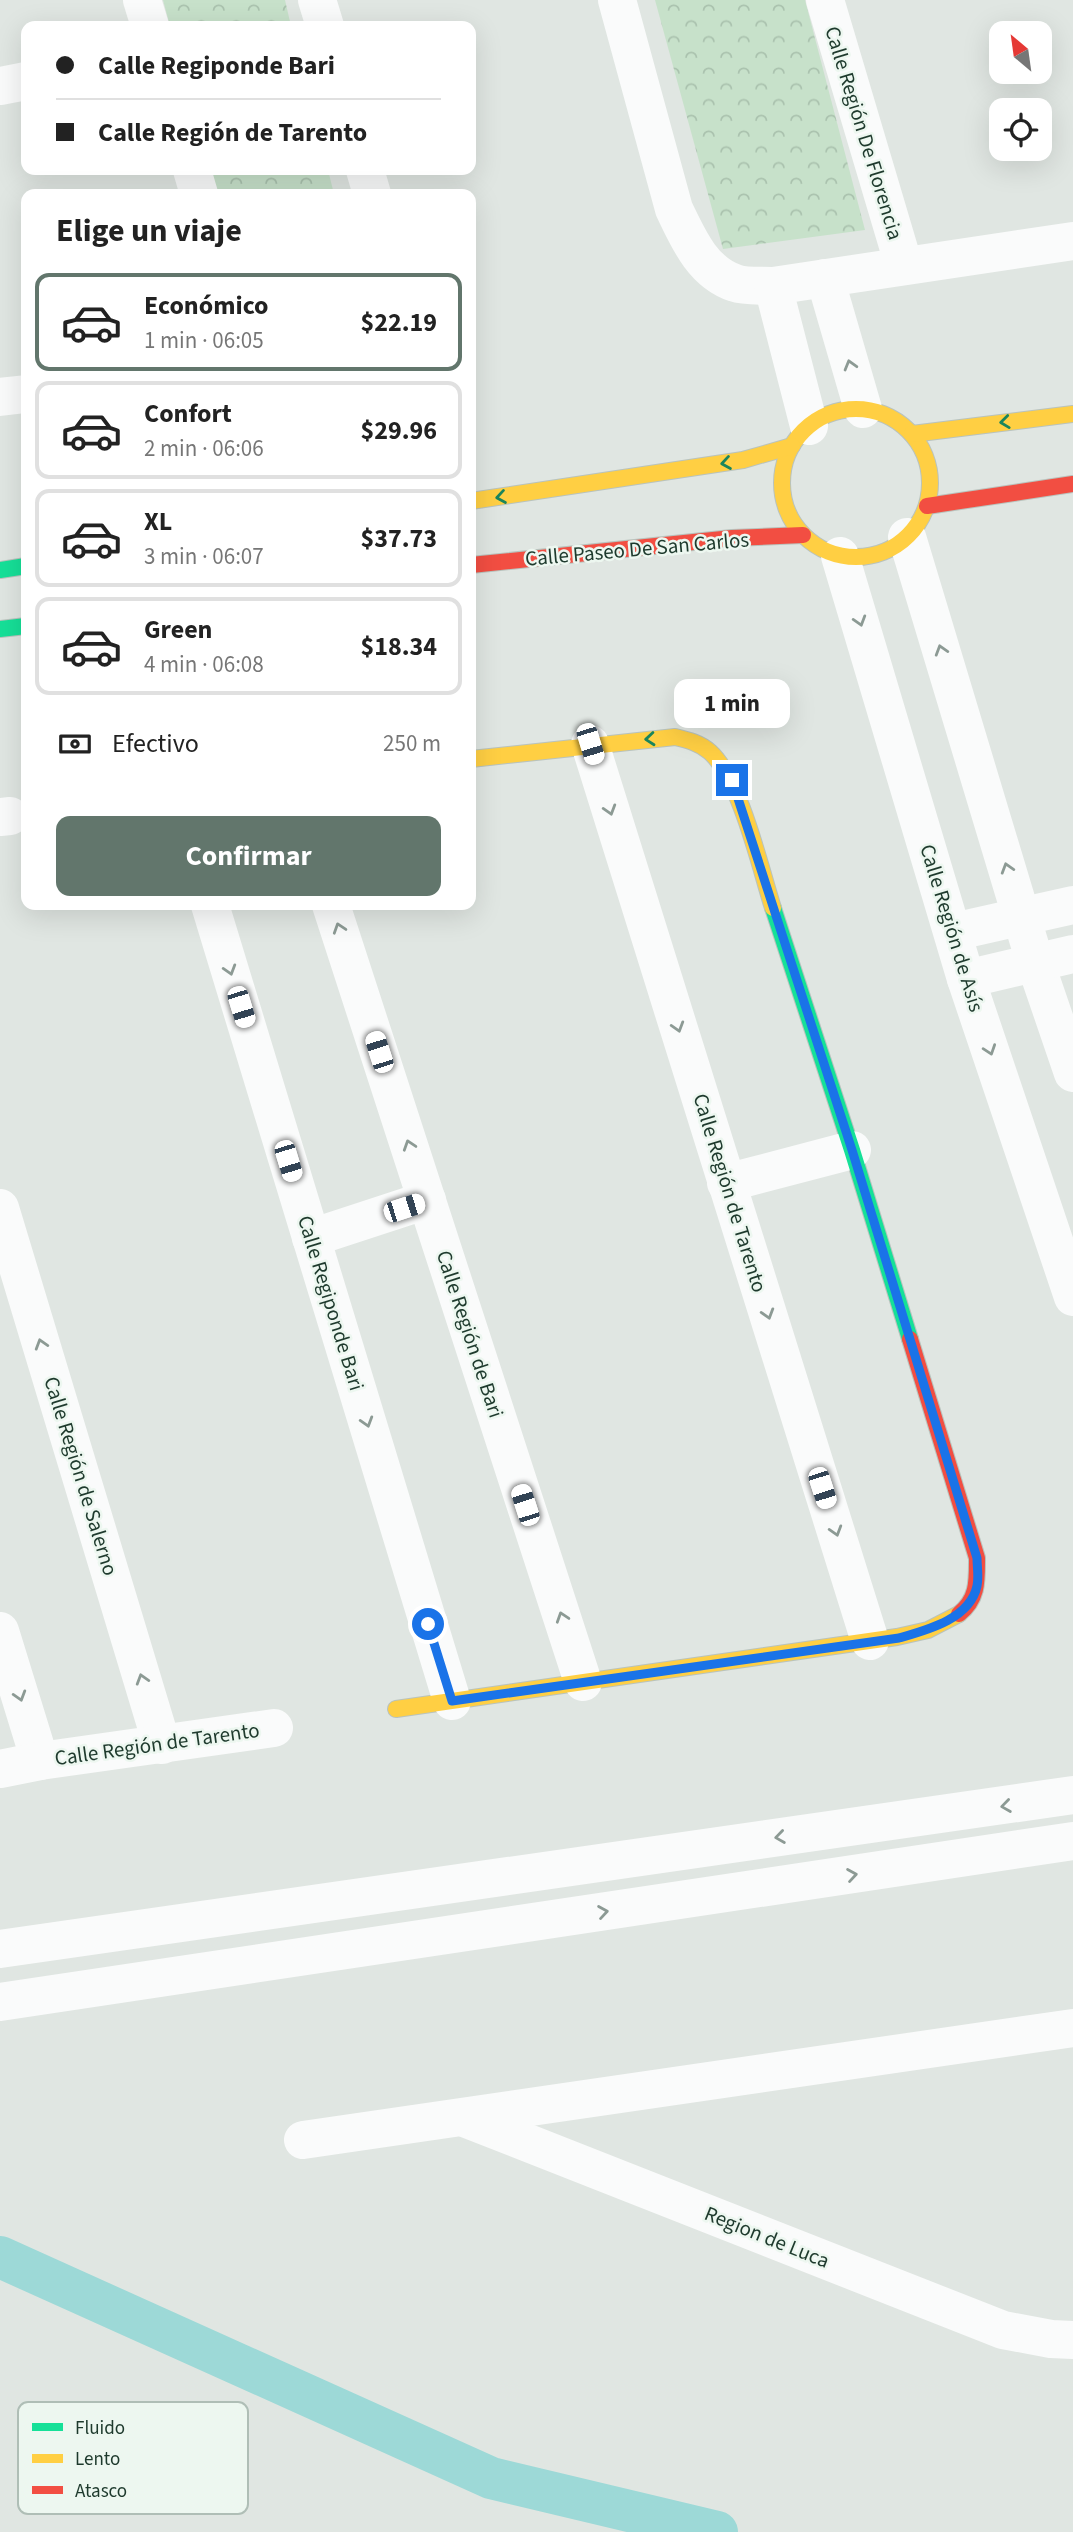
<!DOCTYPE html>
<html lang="es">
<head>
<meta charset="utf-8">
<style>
	:root { --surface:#fff; --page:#f2f2f2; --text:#222; --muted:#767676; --line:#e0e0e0; --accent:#62766c }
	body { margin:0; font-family:"Source Sans 3",sans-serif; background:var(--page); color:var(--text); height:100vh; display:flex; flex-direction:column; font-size:26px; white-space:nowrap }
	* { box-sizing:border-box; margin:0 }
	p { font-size:23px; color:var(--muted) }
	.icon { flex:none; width:38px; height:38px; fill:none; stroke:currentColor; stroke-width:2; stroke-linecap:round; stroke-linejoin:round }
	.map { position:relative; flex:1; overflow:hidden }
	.drawer { position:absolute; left:21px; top:189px; width:455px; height:721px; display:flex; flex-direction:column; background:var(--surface); border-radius:14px; box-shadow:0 7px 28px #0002 }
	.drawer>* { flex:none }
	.banner { position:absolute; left:21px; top:21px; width:455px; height:154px; border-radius:14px; box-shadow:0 7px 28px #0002; display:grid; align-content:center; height:154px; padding:0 35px; background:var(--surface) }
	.needle { width:46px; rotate:331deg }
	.buttons { position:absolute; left:989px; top:21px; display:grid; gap:14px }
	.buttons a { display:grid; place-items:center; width:63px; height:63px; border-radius:14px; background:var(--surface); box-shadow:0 7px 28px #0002; font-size:35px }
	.end { position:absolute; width:32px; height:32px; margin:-16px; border:9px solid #1a73e8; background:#fff; box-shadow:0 0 0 4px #fff }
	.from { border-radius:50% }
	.bubble { position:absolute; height:49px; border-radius:14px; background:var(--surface); box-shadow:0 7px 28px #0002; font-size:23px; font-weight:700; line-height:49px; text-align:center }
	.car { position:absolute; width:21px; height:42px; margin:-21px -10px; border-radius:9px; box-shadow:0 0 5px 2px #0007; background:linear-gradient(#fff 24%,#345 0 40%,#fff 0 76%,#345 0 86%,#fff 0) }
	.banner b { display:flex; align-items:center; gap:24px; height:66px; font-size:26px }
	.banner b+b { border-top:2px solid var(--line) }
	.banner i { width:18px; height:18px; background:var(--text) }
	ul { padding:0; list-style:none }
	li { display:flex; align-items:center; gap:21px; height:98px; margin:0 14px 10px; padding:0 21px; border:4px solid var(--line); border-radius:14px }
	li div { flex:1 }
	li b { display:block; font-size:26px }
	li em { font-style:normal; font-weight:700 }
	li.current { border-color:var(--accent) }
	li>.icon { width:63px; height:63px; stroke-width:1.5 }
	h2 { padding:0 35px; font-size:32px; line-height:84px }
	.pay { display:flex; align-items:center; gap:18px; height:77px; padding:0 35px; font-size:26px }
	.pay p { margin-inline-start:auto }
	.button { display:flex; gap:14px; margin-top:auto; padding:14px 35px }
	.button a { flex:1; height:80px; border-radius:14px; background:var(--accent); color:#fff; font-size:28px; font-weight:700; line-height:80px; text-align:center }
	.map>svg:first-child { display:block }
</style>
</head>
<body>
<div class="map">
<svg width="1073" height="2532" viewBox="0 0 1073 2532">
	<defs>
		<pattern id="park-crowns" width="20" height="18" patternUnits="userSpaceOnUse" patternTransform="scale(1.75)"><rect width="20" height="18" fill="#c7e1ca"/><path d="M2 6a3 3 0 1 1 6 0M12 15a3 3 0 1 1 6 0" fill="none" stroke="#aac2ae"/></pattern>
	</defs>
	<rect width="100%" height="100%" fill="#e0e6e2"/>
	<!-- park -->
	<g fill="url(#park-crowns)">
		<path d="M163,0H285L291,26H170Z"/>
		<path d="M655,0H805L865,230L723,249Z"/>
		<path d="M209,170H328L334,194H215Z"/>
	</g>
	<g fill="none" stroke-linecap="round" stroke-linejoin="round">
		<!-- canal -->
		<path stroke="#9dd9d7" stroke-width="42" d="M0,2257L491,2478L717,2532"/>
		<!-- fast casing -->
		<g stroke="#b9c3bd" stroke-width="18">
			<g id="fast">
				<path d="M0,570L26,566"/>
				<path d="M0,629L26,626"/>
				<path d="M773,908L852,1150L910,1339"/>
			</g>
		</g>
		<!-- slow casing -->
		<g stroke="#b9c3bd" stroke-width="18">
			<g id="slow">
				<circle cx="856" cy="483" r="74"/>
				<path d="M912,434L1073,414"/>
				<path d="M471,501L743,460L792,446"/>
				<path d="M471,759L675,737C688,740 700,743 710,752C740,779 760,867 773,908"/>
				<path d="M396,1709L897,1637L928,1630L959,1614"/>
			</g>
		</g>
		<!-- jam casing -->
		<g stroke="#b9c3bd" stroke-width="18">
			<g id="jam">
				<path d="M927,506L1073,484"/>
				<path d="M471,565L732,538L803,535"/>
				<path d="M910,1339L977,1558C977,1581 978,1599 959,1614"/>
			</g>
		</g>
		<!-- street -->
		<g stroke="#fafbfb" stroke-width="38">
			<path d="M142,0L150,26"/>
			<path d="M317,0L325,26"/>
			<path d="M617,0L674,209C688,238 702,272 735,283C746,287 762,285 773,286L1073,241"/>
			<path d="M825,0L904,266"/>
			<path d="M0,86L26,81"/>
			<path d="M192,170L199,194"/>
			<path d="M365,170L372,194"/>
			<path d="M825,278L863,409"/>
			<path d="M773,286L809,426"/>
			<path d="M0,397L26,394"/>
			<path d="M907,537L1035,962L1073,1073"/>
			<path d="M840,556L966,979L1073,1297"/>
			<path d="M590,744L870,1641"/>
			<path d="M0,817L10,816"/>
			<path d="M210,905L452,1701"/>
			<path d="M331,905L583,1682"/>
			<path d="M953,932L1073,905"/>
			<path d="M966,979L1073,954"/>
			<path d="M726,1183L852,1150"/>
			<path d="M0,1208L162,1745"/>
			<path d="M311,1238L427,1200"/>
			<path d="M0,1631L40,1761"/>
			<path d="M0,1769L40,1761L274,1728"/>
			<path d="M0,1949L1073,1795"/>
			<path d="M0,2002L1073,1841"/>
			<path d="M467,2119L1003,2330L1051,2339L1073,2340"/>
			<path d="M303,2140L1073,2028"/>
		</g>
		<!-- fast -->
		<use href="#fast" stroke="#16e098" stroke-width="16"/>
		<!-- slow -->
		<use href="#slow" stroke="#ffcf43" stroke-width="16"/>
		<!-- jam -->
		<use href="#jam" stroke="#f24e42" stroke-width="16"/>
	</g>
	<!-- one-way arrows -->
	<defs><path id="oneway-chevron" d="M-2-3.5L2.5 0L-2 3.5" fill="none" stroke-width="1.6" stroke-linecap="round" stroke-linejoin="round" transform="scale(1.75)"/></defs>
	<g stroke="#8c9a94">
		<use href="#oneway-chevron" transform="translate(850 365) rotate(-106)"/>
		<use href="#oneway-chevron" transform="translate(860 621) rotate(73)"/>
		<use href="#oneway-chevron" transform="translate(941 650) rotate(-107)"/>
		<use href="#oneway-chevron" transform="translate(610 810) rotate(73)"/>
		<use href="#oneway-chevron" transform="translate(1007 868) rotate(-107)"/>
		<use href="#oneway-chevron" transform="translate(339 928) rotate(-108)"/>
		<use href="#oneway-chevron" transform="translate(230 970) rotate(73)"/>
		<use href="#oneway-chevron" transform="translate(678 1027) rotate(73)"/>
		<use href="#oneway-chevron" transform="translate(990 1050) rotate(71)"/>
		<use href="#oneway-chevron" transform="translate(409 1145) rotate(-108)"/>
		<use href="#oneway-chevron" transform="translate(768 1314) rotate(73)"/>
		<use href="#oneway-chevron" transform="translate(41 1344) rotate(-107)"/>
		<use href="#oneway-chevron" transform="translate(367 1422) rotate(73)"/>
		<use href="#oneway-chevron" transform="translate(836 1531) rotate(73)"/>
		<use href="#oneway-chevron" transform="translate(562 1617) rotate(-108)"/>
		<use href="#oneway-chevron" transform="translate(142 1679) rotate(-107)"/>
		<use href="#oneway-chevron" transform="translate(20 1696) rotate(73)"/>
		<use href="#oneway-chevron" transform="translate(1006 1806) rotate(172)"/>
		<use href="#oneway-chevron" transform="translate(780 1837) rotate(172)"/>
		<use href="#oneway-chevron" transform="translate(852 1875) rotate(-9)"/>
		<use href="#oneway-chevron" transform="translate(603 1912) rotate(-9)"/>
	</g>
	<g stroke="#1a855d">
		<use href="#oneway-chevron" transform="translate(1005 422) rotate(173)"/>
		<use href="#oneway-chevron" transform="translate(726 463) rotate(171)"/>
		<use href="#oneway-chevron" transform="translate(501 497) rotate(171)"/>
		<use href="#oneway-chevron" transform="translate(650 739) rotate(175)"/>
	</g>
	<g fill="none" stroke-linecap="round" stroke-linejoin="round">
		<!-- route -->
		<path stroke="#1a73e8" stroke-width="9" d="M428,1624L452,1701L899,1638C927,1630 970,1619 977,1586C979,1577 977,1567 977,1558L852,1150L732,780"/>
	</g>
	<g text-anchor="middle" stroke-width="5" stroke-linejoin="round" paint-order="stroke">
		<!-- street labels -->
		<g font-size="21" fill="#1e3a2d" stroke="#edf7f0">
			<text transform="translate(864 133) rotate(73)" y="7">Calle Región De Florencia</text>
			<text transform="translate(637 549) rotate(-5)" y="7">Calle Paseo De San Carlos</text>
			<text transform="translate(952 928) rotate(73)" y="7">Calle Región de Asís</text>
			<text transform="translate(730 1193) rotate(73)" y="7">Calle Región de Tarento</text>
			<text transform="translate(331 1303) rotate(73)" y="7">Calle Regiponde Bari</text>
			<text transform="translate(470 1334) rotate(72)" y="7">Calle Región de Bari</text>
			<text transform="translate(81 1476) rotate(73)" y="7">Calle Región de Salerno</text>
			<text transform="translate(157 1744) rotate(-8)" y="7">Calle Región de Tarento</text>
			<text transform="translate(767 2237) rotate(22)" y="7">Region de Luca</text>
		</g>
	</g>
	<!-- legend -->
	<rect x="18" y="2402" width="230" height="112" rx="10" fill="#edf7f0" stroke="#afbeb6" stroke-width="2"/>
	<rect x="32" y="2423" width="31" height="8" fill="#16e098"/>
	<rect x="32" y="2454" width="31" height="9" fill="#ffcf43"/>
	<rect x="32" y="2486" width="31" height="8" fill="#f24e42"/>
	<g font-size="19" fill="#1e3a2d">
		<text x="75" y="2434">Fluido</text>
		<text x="75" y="2465">Lento</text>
		<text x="75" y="2497">Atasco</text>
	</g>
</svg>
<div class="buttons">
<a><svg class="needle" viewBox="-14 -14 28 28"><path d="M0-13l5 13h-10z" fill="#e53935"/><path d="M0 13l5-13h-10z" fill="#767676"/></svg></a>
<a><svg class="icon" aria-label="locate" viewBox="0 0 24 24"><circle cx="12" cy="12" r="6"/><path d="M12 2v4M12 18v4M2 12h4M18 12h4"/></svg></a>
</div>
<i class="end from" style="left:428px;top:1624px"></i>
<i class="end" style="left:732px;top:780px"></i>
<div class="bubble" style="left:674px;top:679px;width:116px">1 min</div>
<i class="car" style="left:590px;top:744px;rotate:163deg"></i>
<i class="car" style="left:241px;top:1007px;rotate:163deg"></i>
<i class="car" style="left:379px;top:1052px;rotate:342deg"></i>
<i class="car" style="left:288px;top:1161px;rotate:163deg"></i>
<i class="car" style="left:404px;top:1208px;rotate:72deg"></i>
<i class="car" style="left:822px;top:1488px;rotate:162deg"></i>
<i class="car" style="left:525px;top:1505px;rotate:342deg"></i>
<div class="banner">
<b><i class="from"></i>Calle Regiponde Bari</b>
<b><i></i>Calle Región de Tarento</b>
</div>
<section class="drawer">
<h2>Elige un viaje</h2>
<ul>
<li class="current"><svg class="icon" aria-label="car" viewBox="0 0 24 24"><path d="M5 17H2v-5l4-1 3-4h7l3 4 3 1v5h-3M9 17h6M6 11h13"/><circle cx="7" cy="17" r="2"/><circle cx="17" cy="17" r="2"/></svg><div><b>Económico</b><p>1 min · 06:05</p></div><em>$22.19</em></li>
<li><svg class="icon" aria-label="car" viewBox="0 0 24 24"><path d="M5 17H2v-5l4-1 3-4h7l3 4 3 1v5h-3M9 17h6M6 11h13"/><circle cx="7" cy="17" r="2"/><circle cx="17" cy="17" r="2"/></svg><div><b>Confort</b><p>2 min · 06:06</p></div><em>$29.96</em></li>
<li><svg class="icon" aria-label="car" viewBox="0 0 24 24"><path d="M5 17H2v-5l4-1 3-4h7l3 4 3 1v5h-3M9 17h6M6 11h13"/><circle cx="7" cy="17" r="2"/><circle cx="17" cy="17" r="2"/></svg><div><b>XL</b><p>3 min · 06:07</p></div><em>$37.73</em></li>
<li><svg class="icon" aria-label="car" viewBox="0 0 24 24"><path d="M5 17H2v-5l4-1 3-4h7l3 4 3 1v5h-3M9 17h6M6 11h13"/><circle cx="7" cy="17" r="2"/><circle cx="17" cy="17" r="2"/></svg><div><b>Green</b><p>4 min · 06:08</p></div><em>$18.34</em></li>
</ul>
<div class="pay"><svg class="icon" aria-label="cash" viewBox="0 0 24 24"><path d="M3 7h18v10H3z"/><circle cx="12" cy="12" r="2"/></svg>Efectivo<p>250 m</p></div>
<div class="button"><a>Confirmar</a></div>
</section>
</div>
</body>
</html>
